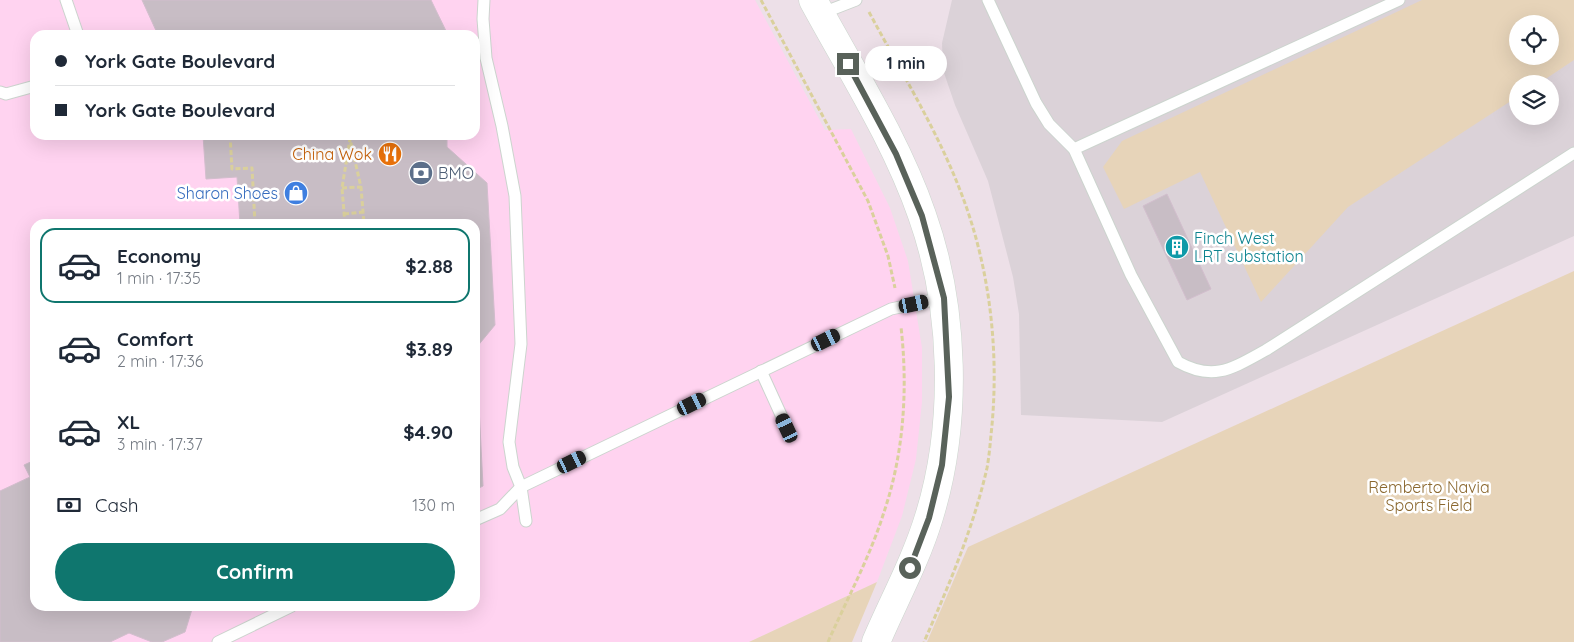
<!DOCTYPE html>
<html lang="en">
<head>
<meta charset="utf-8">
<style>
	:root { --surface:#fff; --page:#f6f6f7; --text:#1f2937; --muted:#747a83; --line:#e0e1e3; --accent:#0f766e }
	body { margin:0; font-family:Quicksand,sans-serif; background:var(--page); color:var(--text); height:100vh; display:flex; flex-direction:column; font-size:19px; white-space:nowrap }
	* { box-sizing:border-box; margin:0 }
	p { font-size:16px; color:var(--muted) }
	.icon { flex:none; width:28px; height:28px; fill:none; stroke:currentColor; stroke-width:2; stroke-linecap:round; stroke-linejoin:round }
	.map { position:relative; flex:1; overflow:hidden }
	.panel { position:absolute; left:30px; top:219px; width:450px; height:392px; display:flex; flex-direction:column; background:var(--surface); border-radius:15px; box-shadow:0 5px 20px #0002 }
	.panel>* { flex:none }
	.hud { position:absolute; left:30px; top:30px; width:450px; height:110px; border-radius:15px; box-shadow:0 5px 20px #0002; display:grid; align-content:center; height:110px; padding:0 25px; background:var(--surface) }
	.buttons { position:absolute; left:1509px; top:15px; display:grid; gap:10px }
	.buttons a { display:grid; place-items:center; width:50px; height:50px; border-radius:50%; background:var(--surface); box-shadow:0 5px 20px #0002; font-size:25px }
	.end { position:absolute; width:22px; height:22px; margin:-11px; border:6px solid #59625a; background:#fff; box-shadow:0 0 0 2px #fff }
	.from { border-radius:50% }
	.bubble { position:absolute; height:35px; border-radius:18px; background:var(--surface); box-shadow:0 5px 20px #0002; font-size:16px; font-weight:800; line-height:35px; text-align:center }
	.car { position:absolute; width:15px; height:30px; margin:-15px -8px; border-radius:6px; box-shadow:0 0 4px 1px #0007; background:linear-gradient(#222 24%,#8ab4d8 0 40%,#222 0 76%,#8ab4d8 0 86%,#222 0) }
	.hud b { display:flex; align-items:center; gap:18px; height:48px; font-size:19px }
	.hud b+b { border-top:1px solid var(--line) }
	.hud i { width:12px; height:12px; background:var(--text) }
	ul { padding:9px 0 0; list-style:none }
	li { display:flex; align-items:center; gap:15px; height:75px; margin:0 10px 8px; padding:0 15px; border:2px solid transparent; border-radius:15px }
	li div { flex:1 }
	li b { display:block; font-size:19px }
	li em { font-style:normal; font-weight:800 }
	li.current { border-color:var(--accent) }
	li>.icon { width:45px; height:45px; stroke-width:1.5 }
	.pay { display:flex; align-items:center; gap:12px; height:55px; padding:0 25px; font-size:19px }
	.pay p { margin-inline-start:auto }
	.action { display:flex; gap:10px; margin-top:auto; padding:10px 25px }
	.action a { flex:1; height:58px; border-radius:30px; background:var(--accent); color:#fff; font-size:20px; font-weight:800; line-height:58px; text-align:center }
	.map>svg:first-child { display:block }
</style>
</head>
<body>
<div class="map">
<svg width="1574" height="642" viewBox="0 0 1574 642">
	<rect width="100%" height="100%" fill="#ede0e8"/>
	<!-- commercial -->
	<path fill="#ffd3f0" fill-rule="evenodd" d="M0,0H755L825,130L851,129L890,208L908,261L922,348V402L916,459L902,516L877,582L749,642H0ZM35,35H475V135H35ZM35,224H475V606H35Z"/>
	<!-- industrial -->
	<path fill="#dbd2d8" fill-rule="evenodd" d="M952,0H1574V236L1162,422L1021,415L1019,314L1013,277L988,181L955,105L943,70L942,43ZM1518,24H1550V56H1518ZM1518,84H1550V116H1518Z"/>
	<!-- green -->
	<g fill="#e7d4b9" fill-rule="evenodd">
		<path d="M1422,0H1574V60L1538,84H1518L1517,97L1348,207L1261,302L1200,172L1124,209L1103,167L1122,141ZM1518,24H1550V56H1518Z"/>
		<path d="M1574,271V642H927L968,547Z"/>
		<path d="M877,582L852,642H749Z"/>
	</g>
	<!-- building -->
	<g fill="#c8bdc5" stroke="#d2becd">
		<path d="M142,0H431L448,35H158Z"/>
		<path d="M475,130V135L447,137V147L487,183L495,325L476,348L483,486L475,490V224H240L237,177L206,179L203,135H475Z"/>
		<path d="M1167,194L1211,289L1187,300L1143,206Z"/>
		<path d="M35,460V606H193L185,632L162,642H152L129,633L110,642H0V491L30,477L24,465Z"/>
	</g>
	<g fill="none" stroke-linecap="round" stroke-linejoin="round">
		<!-- lane casing -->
		<g stroke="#ccd4ce" stroke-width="13">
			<g id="lane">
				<path d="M66,0L78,35"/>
				<path d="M484,0L483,19L486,58L502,126L515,196L521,344L509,442L513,467L521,487L526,521"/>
				<path d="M988,0L1036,103L1049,124L1074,149L1131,275L1178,362C1214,382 1233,368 1266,350L1574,153"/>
				<path d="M820,14L856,0"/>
				<path d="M0,92L6,94L35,86"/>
				<path d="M1074,149L1399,0"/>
				<path d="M761,371L787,428"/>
				<path d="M475,520L500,509L521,487L891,309L942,298"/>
				<path d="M218,642L292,606"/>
			</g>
		</g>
		<!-- secondary casing -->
		<g stroke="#cbd5cd" stroke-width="29">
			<path id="secondary" d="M813,0C851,70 896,140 922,215C955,308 958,423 929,517C916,560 894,600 876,642"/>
		</g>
		<!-- path -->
		<g stroke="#dad09c" stroke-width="3" stroke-dasharray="5 2.5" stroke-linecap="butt">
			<path d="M761,0L868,201L888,256L895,288"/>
			<path d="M869,12C900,70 936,128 960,190C990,266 1000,353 991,435C990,446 989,457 987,468C973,529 949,585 924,642"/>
			<path d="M230,135L232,169L252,168L255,224"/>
			<path d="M349,135L361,187L364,224"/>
			<path d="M342,188L361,187"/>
			<path d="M344,214L363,212"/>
			<path d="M345,224L342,188L350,139L364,137L363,135"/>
			<path d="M828,642C847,599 870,557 884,512C904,453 908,388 901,327"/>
		</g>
		<!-- lane -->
		<use href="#lane" stroke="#fff" stroke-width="11"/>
		<!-- secondary -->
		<use href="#secondary" stroke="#fff" stroke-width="28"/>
	</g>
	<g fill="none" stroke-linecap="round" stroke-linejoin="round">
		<!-- route -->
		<path stroke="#59625a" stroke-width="6" d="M848,64L896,154L922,216L944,298L949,397L942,465L929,518L910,568"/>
	</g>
	<!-- icons -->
	<defs>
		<g id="restaurant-disc" transform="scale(1.25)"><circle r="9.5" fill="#e8710a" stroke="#fff"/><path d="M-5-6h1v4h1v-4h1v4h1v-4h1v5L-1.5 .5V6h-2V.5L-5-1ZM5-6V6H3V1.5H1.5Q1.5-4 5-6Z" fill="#fff"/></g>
		<g id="bank-disc" transform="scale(1.25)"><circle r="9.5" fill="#5c6f8a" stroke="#fff"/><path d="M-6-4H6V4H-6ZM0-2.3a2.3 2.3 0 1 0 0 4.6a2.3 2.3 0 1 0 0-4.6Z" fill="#fff"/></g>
		<g id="shop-disc" transform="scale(1.25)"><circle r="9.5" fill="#3f7fe0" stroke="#fff"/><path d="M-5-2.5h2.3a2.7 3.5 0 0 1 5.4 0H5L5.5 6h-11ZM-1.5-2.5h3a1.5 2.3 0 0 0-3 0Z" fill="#fff"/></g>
		<g id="building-disc" transform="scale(1.25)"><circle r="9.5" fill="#0f9aa8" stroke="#fff"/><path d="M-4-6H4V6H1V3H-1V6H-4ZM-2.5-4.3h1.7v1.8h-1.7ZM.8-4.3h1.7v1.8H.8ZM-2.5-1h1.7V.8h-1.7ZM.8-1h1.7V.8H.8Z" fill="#fff"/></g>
	</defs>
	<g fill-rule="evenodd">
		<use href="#restaurant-disc" x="390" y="154"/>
		<use href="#bank-disc" x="421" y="173"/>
		<use href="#shop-disc" x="296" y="193"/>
		<use href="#building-disc" x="1177" y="247"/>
	</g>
	<g text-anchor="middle" stroke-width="5" stroke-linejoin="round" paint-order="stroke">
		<!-- food labels -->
		<g font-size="16" fill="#c56008" stroke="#fff" text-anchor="end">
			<text x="372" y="160">China Wok</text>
		</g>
		<!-- service labels -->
		<g font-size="16" fill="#4e5e75" stroke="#fff" text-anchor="start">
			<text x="438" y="179">BMO</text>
		</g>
		<!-- shop labels -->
		<g font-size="16" fill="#366cbe" stroke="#fff" text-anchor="end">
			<text x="278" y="199">Sharon Shoes</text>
		</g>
		<!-- culture labels -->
		<g font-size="16" fill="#0d838f" stroke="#fff" text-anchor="start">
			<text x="1194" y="244">Finch West<tspan x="1194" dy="18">LRT substation</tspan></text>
		</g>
		<!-- park labels -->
		<g font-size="16" fill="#8b682f" stroke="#fff">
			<text x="1429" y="493">Remberto Navia<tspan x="1429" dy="18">Sports Field</tspan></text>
		</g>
	</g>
</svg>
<div class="buttons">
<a><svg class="icon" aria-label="locate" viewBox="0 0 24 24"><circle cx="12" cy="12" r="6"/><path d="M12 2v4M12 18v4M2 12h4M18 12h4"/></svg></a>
<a><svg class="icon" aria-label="layers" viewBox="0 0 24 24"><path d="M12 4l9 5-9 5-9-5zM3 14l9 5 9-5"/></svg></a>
</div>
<i class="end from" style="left:910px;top:568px"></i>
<i class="end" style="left:848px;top:64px"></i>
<div class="bubble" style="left:865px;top:46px;width:82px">1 min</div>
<i class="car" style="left:914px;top:304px;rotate:78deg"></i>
<i class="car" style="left:826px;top:340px;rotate:64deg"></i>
<i class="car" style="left:692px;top:404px;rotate:64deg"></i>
<i class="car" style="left:787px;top:428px;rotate:335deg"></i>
<i class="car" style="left:572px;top:462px;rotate:64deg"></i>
<div class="hud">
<b><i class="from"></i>York Gate Boulevard</b>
<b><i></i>York Gate Boulevard</b>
</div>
<section class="panel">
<ul>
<li class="current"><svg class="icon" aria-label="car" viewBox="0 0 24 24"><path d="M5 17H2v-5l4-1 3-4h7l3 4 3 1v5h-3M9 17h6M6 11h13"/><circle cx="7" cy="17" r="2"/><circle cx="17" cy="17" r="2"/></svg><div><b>Economy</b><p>1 min · 17:35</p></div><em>$2.88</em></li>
<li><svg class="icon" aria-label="car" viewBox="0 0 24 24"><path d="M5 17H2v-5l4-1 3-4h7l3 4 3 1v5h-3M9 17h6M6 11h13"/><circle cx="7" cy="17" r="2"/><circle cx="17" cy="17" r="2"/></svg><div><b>Comfort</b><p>2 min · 17:36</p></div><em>$3.89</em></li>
<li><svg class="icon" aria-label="car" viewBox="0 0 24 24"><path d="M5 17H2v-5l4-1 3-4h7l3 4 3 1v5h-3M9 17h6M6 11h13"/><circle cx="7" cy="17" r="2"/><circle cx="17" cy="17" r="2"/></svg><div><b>XL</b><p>3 min · 17:37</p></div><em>$4.90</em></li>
</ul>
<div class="pay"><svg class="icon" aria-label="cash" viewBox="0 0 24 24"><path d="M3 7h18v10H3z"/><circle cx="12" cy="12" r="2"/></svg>Cash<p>130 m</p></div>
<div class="action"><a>Confirm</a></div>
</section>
</div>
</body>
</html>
